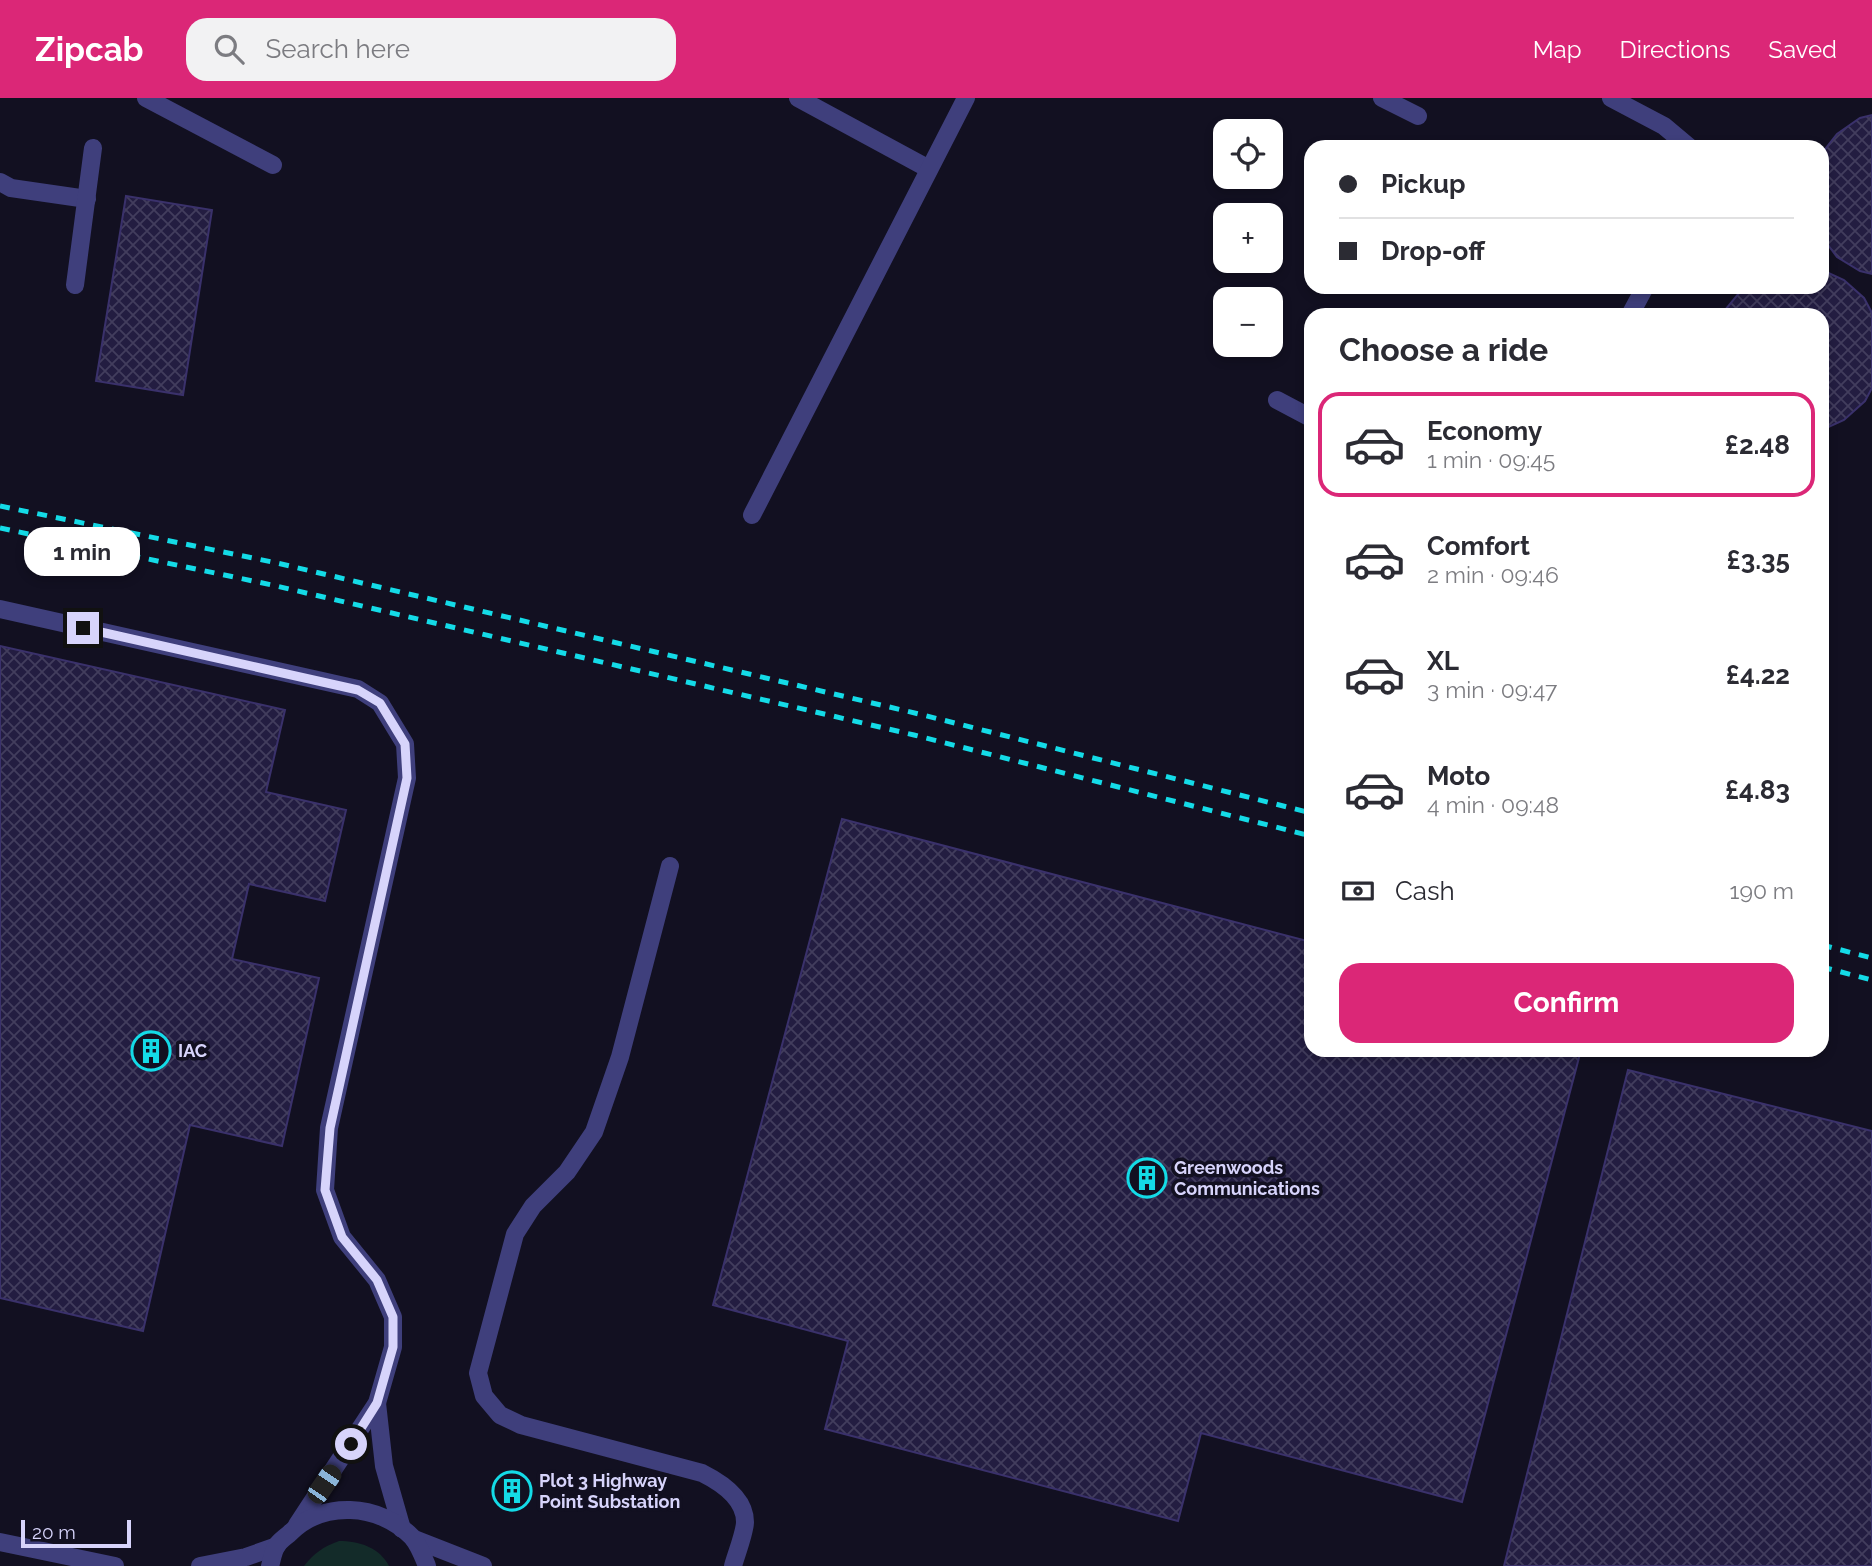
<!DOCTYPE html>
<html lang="en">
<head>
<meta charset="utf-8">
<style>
	:root { --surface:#fff; --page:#f2f2f3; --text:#2b2b33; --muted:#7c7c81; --line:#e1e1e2; --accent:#db2777 }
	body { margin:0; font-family:Raleway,sans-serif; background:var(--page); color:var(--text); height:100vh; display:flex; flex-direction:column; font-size:26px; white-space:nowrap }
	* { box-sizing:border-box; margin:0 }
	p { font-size:23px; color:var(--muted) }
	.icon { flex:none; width:38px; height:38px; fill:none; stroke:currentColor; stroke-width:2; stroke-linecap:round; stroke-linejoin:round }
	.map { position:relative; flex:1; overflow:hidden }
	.side { position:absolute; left:1304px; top:210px; width:525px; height:749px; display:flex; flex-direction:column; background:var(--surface); border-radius:21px; box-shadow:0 4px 10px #0003 }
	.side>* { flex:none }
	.banner { position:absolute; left:1304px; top:42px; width:525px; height:154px; border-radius:21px; box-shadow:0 4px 10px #0003; display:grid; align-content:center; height:154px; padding:0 35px; background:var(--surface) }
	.tools { position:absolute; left:1213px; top:21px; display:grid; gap:14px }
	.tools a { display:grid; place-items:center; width:70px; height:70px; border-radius:14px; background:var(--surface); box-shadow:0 4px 10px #0003; font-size:35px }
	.scale { position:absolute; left:21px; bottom:18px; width:110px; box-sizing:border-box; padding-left:7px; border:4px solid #d7d4fb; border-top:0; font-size:19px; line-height:24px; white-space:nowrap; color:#d7d4fb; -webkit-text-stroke:5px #121021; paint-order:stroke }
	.end { position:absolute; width:32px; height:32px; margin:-16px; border:9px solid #d7d4fb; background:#111; box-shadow:0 0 0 4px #111 }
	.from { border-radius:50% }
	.bubble { position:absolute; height:49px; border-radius:21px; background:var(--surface); box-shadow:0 4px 10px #0003; font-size:23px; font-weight:700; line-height:49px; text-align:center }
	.car { position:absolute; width:21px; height:42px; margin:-21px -10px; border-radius:9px; box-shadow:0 0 5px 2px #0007; background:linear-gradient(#222 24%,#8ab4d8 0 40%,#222 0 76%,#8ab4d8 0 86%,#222 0) }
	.banner b { display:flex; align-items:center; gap:24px; height:66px; font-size:26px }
	.banner b+b { border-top:2px solid var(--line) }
	.banner i { width:18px; height:18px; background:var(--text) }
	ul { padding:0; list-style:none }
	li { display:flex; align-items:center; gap:21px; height:105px; margin:0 14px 10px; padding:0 21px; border:4px solid transparent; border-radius:21px }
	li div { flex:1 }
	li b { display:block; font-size:26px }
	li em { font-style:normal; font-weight:700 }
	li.current { border-color:var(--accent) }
	li>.icon { width:63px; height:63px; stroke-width:1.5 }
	h2 { padding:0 35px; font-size:32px; line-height:84px }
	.pay { display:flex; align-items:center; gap:18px; height:77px; padding:0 35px; font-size:26px }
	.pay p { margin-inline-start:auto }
	.cta { display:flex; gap:14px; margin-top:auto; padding:14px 35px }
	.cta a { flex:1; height:80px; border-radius:21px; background:var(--accent); color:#fff; font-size:28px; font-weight:700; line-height:80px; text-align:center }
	header { display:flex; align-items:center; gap:42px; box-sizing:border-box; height:98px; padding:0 35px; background:var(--accent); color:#fff }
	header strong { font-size:33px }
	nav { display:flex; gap:38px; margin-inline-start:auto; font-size:24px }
	.search { width:490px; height:63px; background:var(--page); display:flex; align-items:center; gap:18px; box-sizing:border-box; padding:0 24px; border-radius:21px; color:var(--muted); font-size:26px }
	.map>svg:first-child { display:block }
</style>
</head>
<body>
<header>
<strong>Zipcab</strong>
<div class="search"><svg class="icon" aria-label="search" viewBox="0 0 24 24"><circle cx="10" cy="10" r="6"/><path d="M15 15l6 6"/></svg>Search here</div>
<nav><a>Map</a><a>Directions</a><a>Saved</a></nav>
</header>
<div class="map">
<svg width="1872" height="1468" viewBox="0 0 1872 1468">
	<defs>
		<pattern id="building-cross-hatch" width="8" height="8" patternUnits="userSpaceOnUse" patternTransform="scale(1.75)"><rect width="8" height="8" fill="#231d41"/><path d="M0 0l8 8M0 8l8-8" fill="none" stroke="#423d5d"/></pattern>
	</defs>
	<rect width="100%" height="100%" fill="#121021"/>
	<!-- grass -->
	<path fill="#132b29" d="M339,1443C359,1443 379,1449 389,1468H304C314,1455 323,1449 339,1443Z"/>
	<!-- building -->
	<g fill="url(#building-cross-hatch)" stroke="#3a316b" stroke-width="2">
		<path d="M1872,17V176L1860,173L1837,159L1822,139V55L1837,36L1860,20Z"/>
		<path d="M126,98L212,112L183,297L96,283Z"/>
		<path d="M1822,172L1844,182L1864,200L1872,215V290L1865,303L1844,322L1822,332V217H1723L1725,212L1744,189H1822Z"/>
		<path d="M0,548L285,612L266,694L346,712L325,803L249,786L232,861L319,880L282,1048L190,1027L143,1233L0,1200Z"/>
		<path d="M842,721L1311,844V952H1581L1462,1404L1201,1335L1178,1423L825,1331L848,1243L713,1207Z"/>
		<path d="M1628,972L1872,1033V1468H1504Z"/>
		<path d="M501,1378L530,1385L524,1407L495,1400Z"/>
	</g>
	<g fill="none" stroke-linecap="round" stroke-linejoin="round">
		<!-- lane -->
		<g stroke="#3f3f7c" stroke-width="18">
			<path d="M146,0L273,67"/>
			<path d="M798,0L929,71"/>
			<path d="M1382,0L1418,18"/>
			<path d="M1611,0L1664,28L1689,49"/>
			<path d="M0,84L11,90L87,101"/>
			<path d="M75,187L93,50"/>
			<path d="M1630,217L1645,189"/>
			<path d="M1277,302L1311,320"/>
			<path d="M752,417L966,0"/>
			<path d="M0,511L358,591L380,605L405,646L407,680L329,1030L325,1092L342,1139L377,1182L393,1219V1249L377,1305L297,1427"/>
			<path d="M670,768L620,959L594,1034L567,1074L533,1108L515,1136L478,1275L484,1298L500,1317L521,1327L702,1375C720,1384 745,1400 745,1424C745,1434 736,1457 733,1468"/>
			<path d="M377,1305L384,1368L402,1431"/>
			<path d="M414,1441L483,1468"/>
			<path d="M0,1444L115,1468"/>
			<path d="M200,1468L246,1459L277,1448"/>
		</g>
		<!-- street -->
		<path stroke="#3f3f7c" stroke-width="18" d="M270,1468C272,1462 273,1453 277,1447C280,1443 285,1439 289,1436C322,1402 379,1405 412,1439C419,1447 423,1458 427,1468"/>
		<!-- rail -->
		<g stroke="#14dbe7" stroke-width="5" stroke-dasharray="10 9" stroke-linecap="butt">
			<path d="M0,408L277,465L919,616L1311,715"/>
			<path d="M0,430L272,487L914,637L1311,738"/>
			<path d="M1822,847L1872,860"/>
			<path d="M1822,869L1872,882"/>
		</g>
	</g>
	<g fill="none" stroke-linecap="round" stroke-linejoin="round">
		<!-- route -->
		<path stroke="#d7d4fb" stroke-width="9" d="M83,530L358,592L380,605L405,646L407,680L330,1030L325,1092L342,1139L377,1182L393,1219V1249L377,1305L351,1346"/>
	</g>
	<!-- icons -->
	<defs>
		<g id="building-ring" transform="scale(2.0125)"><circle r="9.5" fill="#121021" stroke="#14dbe7" stroke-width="1.5"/><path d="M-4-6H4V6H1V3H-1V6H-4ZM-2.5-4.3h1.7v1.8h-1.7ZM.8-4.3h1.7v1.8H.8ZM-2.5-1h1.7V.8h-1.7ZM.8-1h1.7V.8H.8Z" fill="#14dbe7"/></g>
	</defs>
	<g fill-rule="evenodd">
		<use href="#building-ring" x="151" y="953"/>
		<use href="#building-ring" x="1147" y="1080"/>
		<use href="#building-ring" x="512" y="1393"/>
	</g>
	<g text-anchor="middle" stroke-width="7" stroke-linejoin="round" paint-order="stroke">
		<!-- poi labels -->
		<g font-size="18" font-weight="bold" fill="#d7d4fb" stroke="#121021" text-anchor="start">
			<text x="178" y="959">IAC</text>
			<text x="1174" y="1076">Greenwoods<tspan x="1174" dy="21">Communications</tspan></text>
			<text x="539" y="1389">Plot 3 Highway<tspan x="539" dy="21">Point Substation</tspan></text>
		</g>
	</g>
</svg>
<div class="tools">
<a><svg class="icon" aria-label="locate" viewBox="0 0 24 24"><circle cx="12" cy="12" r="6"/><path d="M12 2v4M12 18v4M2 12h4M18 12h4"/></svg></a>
<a>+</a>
<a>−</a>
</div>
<div class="scale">20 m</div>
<i class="end from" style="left:351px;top:1346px"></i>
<i class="end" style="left:83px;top:530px"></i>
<div class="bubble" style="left:24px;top:429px;width:116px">1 min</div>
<i class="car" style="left:324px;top:1386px;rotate:34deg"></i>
<div class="banner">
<b><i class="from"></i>Pickup</b>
<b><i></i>Drop-off</b>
</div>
<section class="side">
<h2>Choose a ride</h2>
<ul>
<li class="current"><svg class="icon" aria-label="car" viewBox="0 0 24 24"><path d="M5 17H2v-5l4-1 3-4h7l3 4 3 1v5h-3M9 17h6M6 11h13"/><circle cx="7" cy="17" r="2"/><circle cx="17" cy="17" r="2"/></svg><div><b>Economy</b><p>1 min · 09:45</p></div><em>£2.48</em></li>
<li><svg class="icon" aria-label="car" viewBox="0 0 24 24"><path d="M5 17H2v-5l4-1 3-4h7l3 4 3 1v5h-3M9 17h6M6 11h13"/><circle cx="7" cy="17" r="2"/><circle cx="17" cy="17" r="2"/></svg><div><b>Comfort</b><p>2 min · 09:46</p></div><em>£3.35</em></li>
<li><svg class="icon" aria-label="car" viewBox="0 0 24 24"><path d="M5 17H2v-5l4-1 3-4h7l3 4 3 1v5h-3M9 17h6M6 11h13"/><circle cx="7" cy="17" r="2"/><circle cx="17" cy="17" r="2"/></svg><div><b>XL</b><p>3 min · 09:47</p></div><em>£4.22</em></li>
<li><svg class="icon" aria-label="car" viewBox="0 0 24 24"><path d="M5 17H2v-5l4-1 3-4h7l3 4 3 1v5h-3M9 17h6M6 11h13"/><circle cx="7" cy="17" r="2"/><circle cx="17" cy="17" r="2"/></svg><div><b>Moto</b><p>4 min · 09:48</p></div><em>£4.83</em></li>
</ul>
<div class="pay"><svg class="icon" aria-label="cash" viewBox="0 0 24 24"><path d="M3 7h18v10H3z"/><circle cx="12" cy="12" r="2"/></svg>Cash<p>190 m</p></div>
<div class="cta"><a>Confirm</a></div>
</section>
</div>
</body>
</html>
